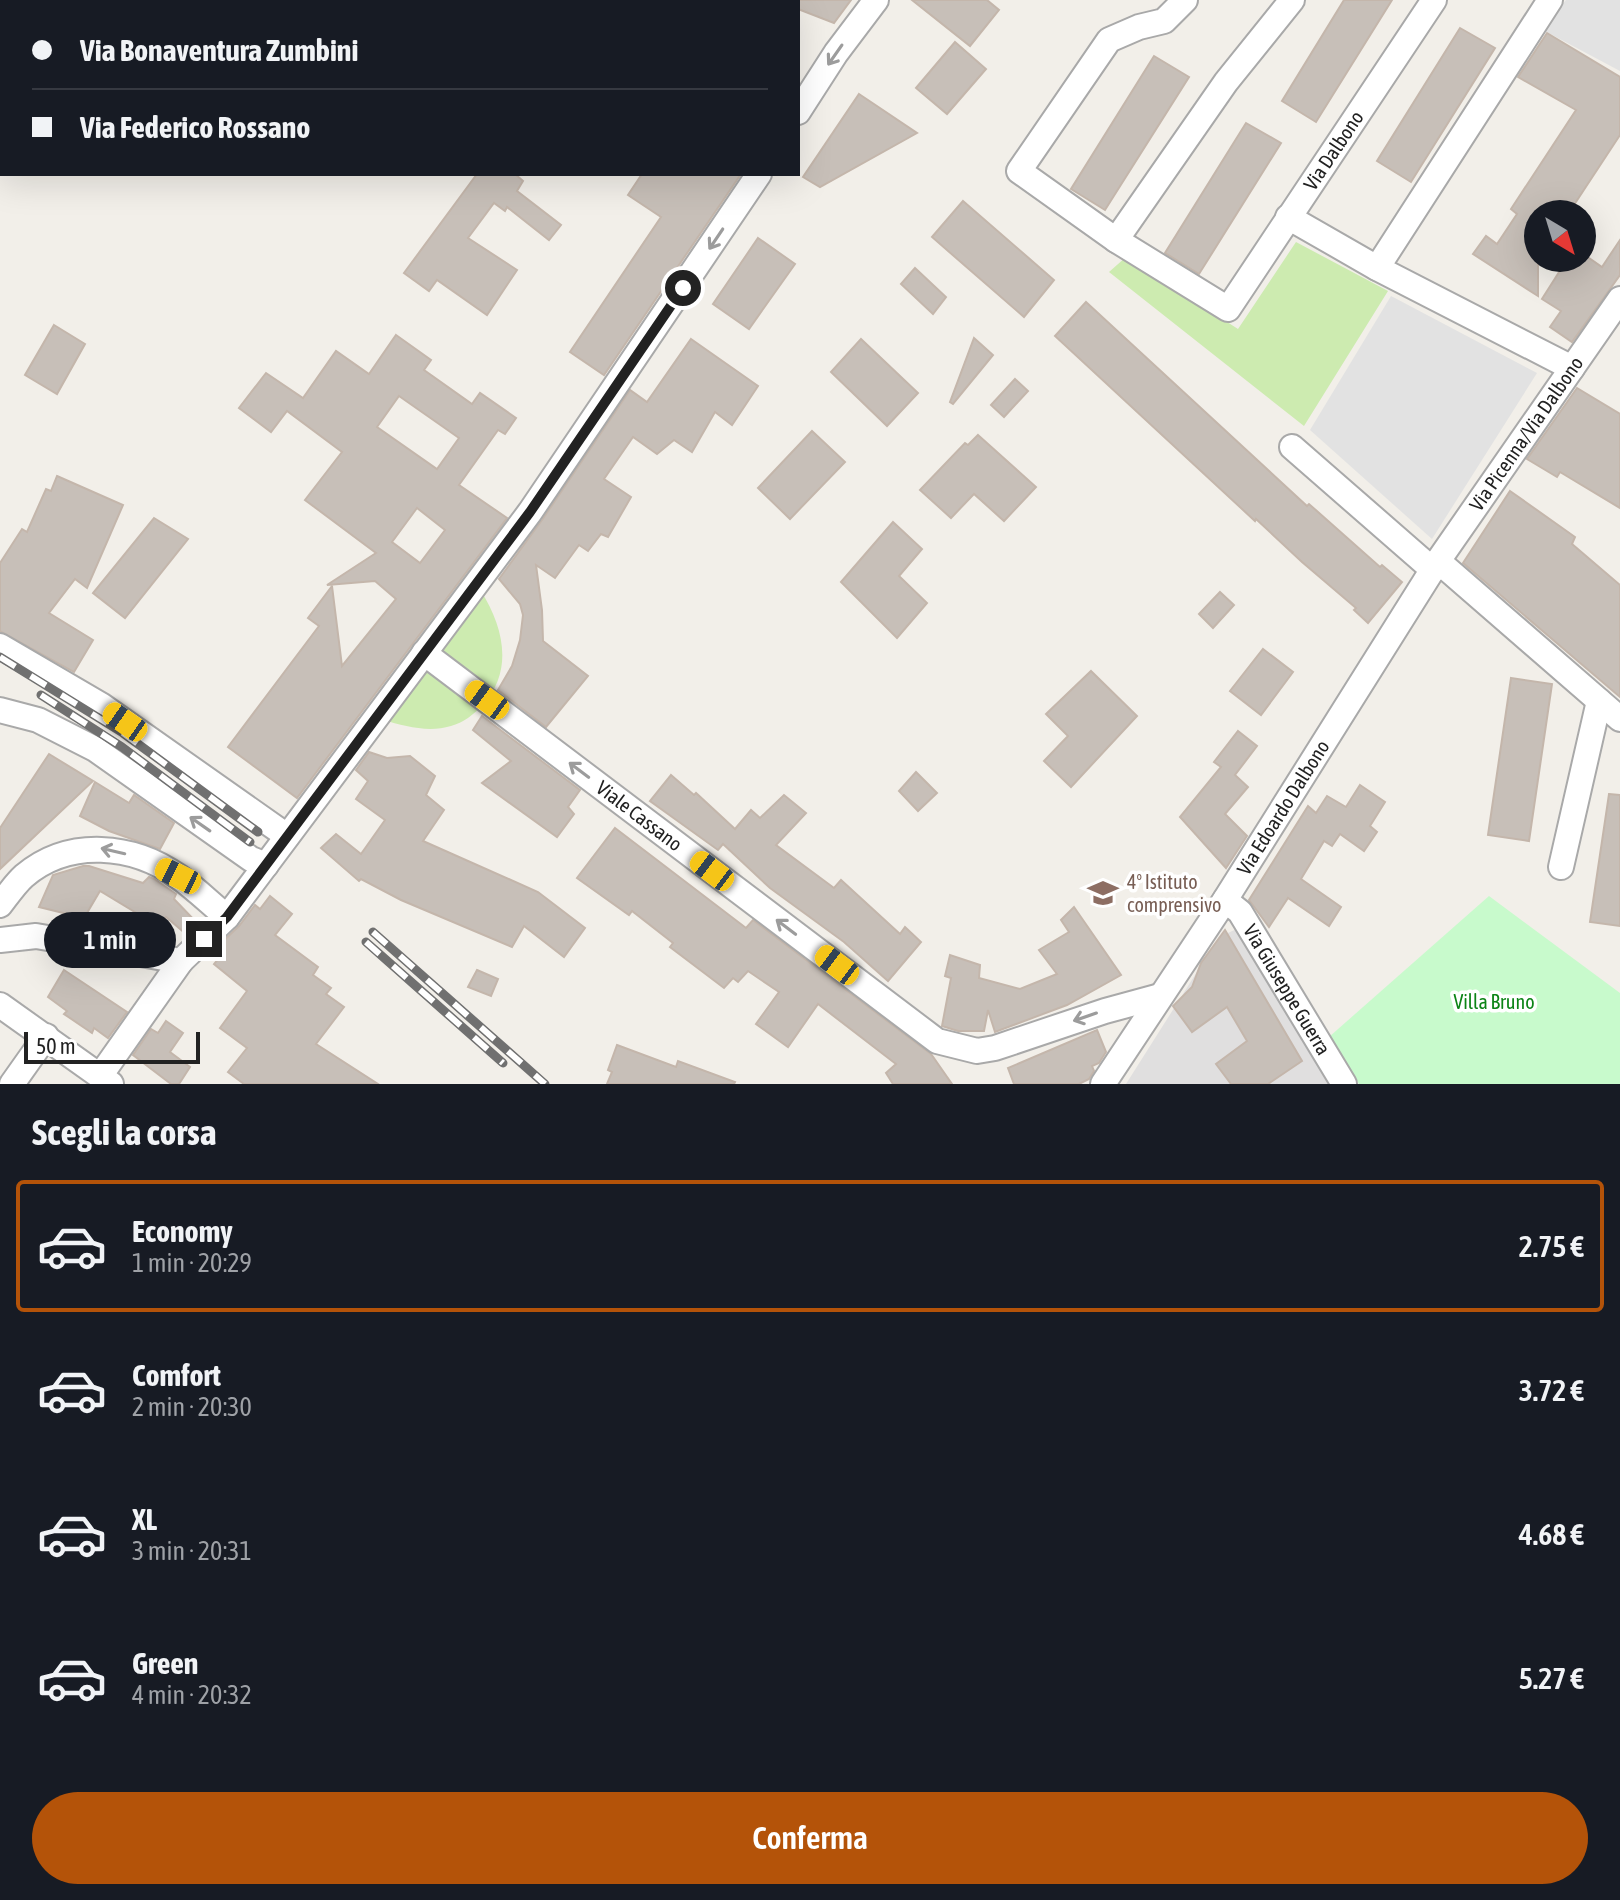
<!DOCTYPE html>
<html lang="it">
<head>
<meta charset="utf-8">
<style>
	:root { --surface:#171b24; --page:#20242c; --text:#f1f3f6; --muted:#9ea1a6; --line:#363941; --accent:#b45309 }
	body { margin:0; font-family:"Asap Condensed",sans-serif; background:var(--page); color:var(--text); height:100vh; display:flex; flex-direction:column; font-size:30px; white-space:nowrap }
	* { box-sizing:border-box; margin:0 }
	p { font-size:26px; color:var(--muted) }
	.icon { flex:none; width:44px; height:44px; fill:none; stroke:currentColor; stroke-width:2; stroke-linecap:round; stroke-linejoin:round }
	.map { position:relative; height:1084px; overflow:hidden }
	.panel { display:flex; flex-direction:column; background:var(--surface); flex:1 }
	.panel>* { flex:none }
	.hud { position:absolute; left:0px; top:0px; width:800px; height:176px; box-shadow:0 8px 32px #0002; display:grid; align-content:center; height:176px; padding:0 32px; background:var(--surface) }
	.needle { width:52px; rotate:142deg }
	.fabs { position:absolute; left:1524px; top:200px; display:grid; gap:16px }
	.fabs a { display:grid; place-items:center; width:72px; height:72px; border-radius:50%; background:var(--surface); box-shadow:0 8px 32px #0002; font-size:40px }
	.scale { position:absolute; left:24px; bottom:20px; width:176px; box-sizing:border-box; padding-left:8px; border:4px solid #222; border-top:0; font-size:22px; line-height:28px; white-space:nowrap; color:#222; -webkit-text-stroke:6px #fff; paint-order:stroke }
	.end { position:absolute; width:36px; height:36px; margin:-18px; border:10px solid #222; background:#fff; box-shadow:0 0 0 4px #fff }
	.from { border-radius:50% }
	.bubble { position:absolute; height:56px; border-radius:28px; background:var(--surface); box-shadow:0 8px 32px #0002; font-size:26px; font-weight:600; line-height:56px; text-align:center }
	.car { position:absolute; width:24px; height:48px; margin:-24px -12px; border-radius:10px; box-shadow:0 0 6px 2px #0007; background:linear-gradient(#f5c518 24%,#345 0 40%,#f5c518 0 76%,#345 0 86%,#f5c518 0) }
	.hud b { display:flex; align-items:center; gap:28px; height:76px; font-size:30px }
	.hud b+b { border-top:2px solid var(--line) }
	.hud i { width:20px; height:20px; background:var(--text) }
	ul { padding:0; list-style:none }
	li { display:flex; align-items:center; gap:24px; height:132px; margin:0 16px 12px; padding:0 16px; border:4px solid transparent; border-radius:8px }
	li div { flex:1 }
	li b { display:block; font-size:30px }
	li em { font-style:normal; font-weight:600 }
	li.selected { border-color:var(--accent) }
	li>.icon { width:72px; height:72px; stroke-width:1.5 }
	h2 { padding:0 32px; font-size:36px; line-height:96px }
	.button { display:flex; gap:16px; margin-top:auto; padding:16px 32px }
	.button a { flex:1; height:92px; border-radius:48px; background:var(--accent); color:#fff; font-size:32px; font-weight:600; line-height:92px; text-align:center }
	.map>svg:first-child { display:block }
</style>
</head>
<body>
<div class="map">
<svg width="1620" height="1084" viewBox="0 0 1620 1084">
	<rect width="100%" height="100%" fill="#f2efe9"/>
	<!-- residential -->
	<path fill="#e0dfdf" d="M1239,928L1333,1084H1126L1219,937Z"/>
	<!-- grass -->
	<g fill="#cdebb0">
		<path d="M1296,242L1388,291L1304,426L1109,272L1126,257L1238,329Z"/>
		<path d="M481,591C504,628 514,671 482,706C474,714 463,723 451,726C428,733 405,726 383,720Z"/>
	</g>
	<!-- park -->
	<path fill="#c8facc" d="M1489,896L1620,993V1084H1359L1329,1037Z"/>
	<!-- parking -->
	<g fill="#e2e2e2">
		<path d="M1566,0H1620V71L1543,30Z"/>
		<path d="M1391,296L1537,373L1432,539L1310,430Z"/>
	</g>
	<!-- building -->
	<g fill="#c7bfb8" stroke="#c4b6ab" stroke-width="2" fill-rule="evenodd">
		<path d="M778,0H851L834,23L798,9V2Z"/>
		<path d="M912,0H987L999,10L970,46Z"/>
		<path d="M1344,0H1392L1316,122L1282,101Z"/>
		<path d="M1460,28L1495,48L1411,182L1377,161Z"/>
		<path d="M1547,33L1620,77V135L1568,214H1538V296L1473,254L1486,236L1497,244L1517,214L1511,209L1576,110L1518,77Z"/>
		<path d="M955,42L986,69L947,114L916,88Z"/>
		<path d="M1154,56L1189,77L1105,210L1071,189Z"/>
		<path d="M859,94L917,133L820,187L803,177Z"/>
		<path d="M1246,123L1281,143L1199,274L1165,253Z"/>
		<path d="M477,174H515L523,181L517,191L561,225L549,240L507,207L505,211L494,203L468,238L517,270L487,315L437,280L429,291L404,273Z"/>
		<path d="M642,174H741L604,375L570,352L661,217L628,195Z"/>
		<path d="M963,201L1054,280L1024,317L932,237Z"/>
		<path d="M758,238L795,264L749,329L713,304Z"/>
		<path d="M1620,240V275L1572,342L1550,327L1561,311L1542,299L1568,258H1589L1602,267Z"/>
		<path d="M915,268L946,297L933,314L901,284Z"/>
		<path d="M1086,302L1307,506L1309,504L1380,567L1382,565L1402,582L1368,623L1354,610L1356,608L1302,562L1256,519L1255,521L1055,336Z"/>
		<path d="M54,325L85,344L57,394L25,375Z"/>
		<path d="M396,335L431,360L424,370L472,404L480,393L516,418L505,434L498,430L459,485L507,518L297,798L228,747L319,626L308,618L332,586L342,666L396,599L375,581L327,585L376,553L305,500L342,452L287,411L271,432L239,408L266,373L303,398L336,351L369,374ZM399,396L459,438L437,469L377,427ZM417,508L445,530L420,563L392,542Z"/>
		<path d="M974,338L993,355L953,404L950,402Z"/>
		<path d="M691,339L758,386L732,425L715,412L692,452L674,440L657,454L633,437L604,479L631,497L608,537L601,534L588,551L579,545L555,578L536,565L542,610L543,641L588,676L546,727L498,690L512,666L520,640L523,615L520,604L499,579L542,520L630,390L647,402Z"/>
		<path d="M861,339L918,393L887,426L831,372Z"/>
		<path d="M1015,379L1028,391L1004,417L991,405Z"/>
		<path d="M1577,388L1620,414V508L1560,472L1557,477L1527,459Z"/>
		<path d="M812,431L845,462L790,519L758,488Z"/>
		<path d="M978,435L1036,487L1004,521L974,494L951,518L920,490L965,443L968,445Z"/>
		<path d="M57,476L123,505L87,588L75,579L49,613L93,640L74,672L0,631V563L22,529L27,532L46,489L51,491Z"/>
		<path d="M1510,491L1575,537L1572,544L1620,585V697L1463,563Z"/>
		<path d="M154,518L188,539L125,618L93,593Z"/>
		<path d="M893,522L922,549L899,576L927,603L897,638L841,582Z"/>
		<path d="M1220,592L1234,605L1213,628L1199,614Z"/>
		<path d="M1263,649L1293,672L1261,715L1230,691Z"/>
		<path d="M1091,671L1137,716L1071,787L1044,761L1068,736L1046,714Z"/>
		<path d="M1511,678L1552,684L1529,841L1488,835Z"/>
		<path d="M482,716L580,790L568,807L574,814L557,837L482,783L511,761L473,730Z"/>
		<path d="M1238,731L1257,746L1235,775L1248,787L1225,814L1247,836L1226,868L1180,817L1221,767L1214,762Z"/>
		<path d="M369,752L387,758L410,756L435,776L426,795L444,810L423,841L538,892L585,928L564,957L524,926L512,947L401,900L361,879L359,881L321,848L336,834L361,854L385,820L356,799L368,781L356,770Z"/>
		<path d="M49,754L93,781L0,869V828Z"/>
		<path d="M916,772L937,793L918,811L899,791Z"/>
		<path d="M671,775L694,795L696,793L735,829L751,810L760,818L784,795L806,813L776,845L834,888L841,880L900,934L905,927L921,942L888,981L844,942L770,888L723,844L718,850L650,801Z"/>
		<path d="M95,782L129,803L134,795L174,823L160,849L109,831L80,816Z"/>
		<path d="M1360,785L1385,802L1370,826L1377,832L1364,851L1340,834L1332,846L1324,841L1301,879L1341,907L1329,926L1288,898L1269,927L1249,900L1308,806L1316,813L1327,796L1346,807Z"/>
		<path d="M1609,794L1620,795V926L1590,922Z"/>
		<path d="M615,828L746,928L753,920L931,1054L952,1084H893L886,1073L896,1064L818,1004L788,1047L756,1024L779,992L748,971L738,982L733,978L724,988L670,947L673,943L632,911L629,915L577,878Z"/>
		<path d="M83,866H89L143,883L149,877L154,879L176,894L174,899L198,924L187,935L166,917L158,926L100,891L84,918L39,907L53,875Z"/>
		<path d="M270,896L292,914L275,935L318,967L313,975L331,988L326,994L344,1007L316,1044L378,1084H244L228,1072L247,1048L220,1028L247,991L214,964L225,951L218,946L239,926L255,905L260,909Z"/>
		<path d="M1074,907L1121,975L1067,1005L995,1032L988,1010L984,1031H958L942,1026L951,978L945,976L950,955L980,965L979,978L1020,989L1057,974L1039,950L1069,932L1061,920Z"/>
		<path d="M1225,930L1302,1061L1268,1084H1231L1216,1064L1247,1041L1227,1007L1192,1032L1173,1006L1192,987L1201,963Z"/>
		<path d="M64,970L127,1012L108,1038L94,1028L92,1033L64,1014L67,1011L48,997Z"/>
		<path d="M477,970L498,979L491,996L468,987Z"/>
		<path d="M166,1021L183,1033L170,1052L190,1067L179,1084H171L133,1055L151,1029L158,1033Z"/>
		<path d="M1097,1030L1106,1052L1099,1063L1092,1066L1094,1071L1089,1079L1079,1084H1014L1008,1068Z"/>
		<path d="M617,1045L676,1067L678,1061L735,1082L734,1084H607L612,1072L608,1070Z"/>
	</g>
	<g fill="none" stroke-linecap="round" stroke-linejoin="round">
		<!-- minor casing -->
		<g stroke="#a9a9a9" stroke-width="28">
			<g id="minor">
				<path id="s1" d="M1185,0L1164,21L1139,27L1109,40L1019,171L1116,240L1228,309L1434,0"/>
				<path d="M106,2L107,0"/>
				<path d="M798,112L836,53L876,0"/>
				<path d="M0,141H2"/>
				<path d="M1288,217L1377,268L1572,368"/>
				<path d="M1116,240L1226,82L1292,0"/>
				<path d="M1377,268L1550,0"/>
				<path d="M1292,447L1433,570"/>
				<path d="M1438,561L1620,719"/>
				<path d="M0,646L101,705L287,836"/>
				<path id="s2" d="M424,653L937,1041L977,1051L995,1048L1105,1011L1160,996"/>
				<path d="M0,710L38,720L95,749L251,859L266,865"/>
				<path d="M1561,867L1599,701"/>
				<path id="s3" d="M1225,900L1240,912L1344,1084"/>
				<path d="M0,905C7,896 15,884 24,876C69,838 133,844 179,877C196,889 211,904 227,917"/>
				<path d="M0,940L36,936L181,961L227,917L530,512L759,174"/>
				<path d="M0,1005L111,1084"/>
				<path d="M100,1076L181,961"/>
				<path d="M12,1084L46,1036"/>
				<path id="s4" d="M1103,1084L1225,900L1438,561L1620,299"/>
			</g>
		</g>
		<!-- minor -->
		<use href="#minor" stroke="#fff" stroke-width="24"/>
		<!-- rail casing -->
		<g stroke="#707070" stroke-width="9">
			<g id="rail">
				<path d="M0,657L123,733L258,832"/>
				<path d="M41,695L122,747L250,842"/>
				<path d="M373,932L545,1084"/>
				<path d="M366,942L503,1063"/>
			</g>
		</g>
		<!-- rail -->
		<use href="#rail" stroke="#fff" stroke-width="6" stroke-dasharray="18" stroke-linecap="butt"/>
	</g>
	<!-- one-way arrows -->
	<defs><path id="oneway-shaft" d="M-6 0H5M1.5-3L5.5 0L1.5 3" fill="none" stroke-width="1.6" stroke-linecap="round" stroke-linejoin="round" transform="scale(2)"/></defs>
	<g stroke="#9c9c9c">
		<use href="#oneway-shaft" transform="translate(835 55) rotate(125)"/>
		<use href="#oneway-shaft" transform="translate(716 239) rotate(124)"/>
		<use href="#oneway-shaft" transform="translate(579 770) rotate(-143)"/>
		<use href="#oneway-shaft" transform="translate(200 824) rotate(-145)"/>
		<use href="#oneway-shaft" transform="translate(113 851) rotate(-167)"/>
		<use href="#oneway-shaft" transform="translate(786 927) rotate(-143)"/>
		<use href="#oneway-shaft" transform="translate(1085 1017) rotate(161)"/>
	</g>
	<g fill="none" stroke-linecap="round" stroke-linejoin="round">
		<!-- route -->
		<path stroke="#222" stroke-width="10" d="M204,939L227,917L530,512L683,288"/>
	</g>
	<!-- icons -->
	<defs>
		<g id="school-bare" transform="scale(2.4)"><path d="M0-5L7-2L0 1L-7-2ZM-4 1L0 2.5L4 1V4Q0 6-4 4Z" fill="#8d6e63" stroke="#fff" stroke-width="2.5" paint-order="stroke"/></g>
	</defs>
	<g fill-rule="evenodd">
		<use href="#school-bare" x="1103" y="893"/>
	</g>
	<g text-anchor="middle" stroke-width="7" stroke-linejoin="round" paint-order="stroke">
		<!-- street labels -->
		<g font-size="20" fill="#222" stroke="#fff">
			<text dy="7" stroke="none"><textPath href="#s1" startOffset="688">Via Dalbono</textPath></text>
			<text dy="7" stroke="none"><textPath href="#s4" startOffset="776">Via Picenna/Via Dalbono</textPath></text>
			<text dy="7" stroke="none"><textPath href="#s4" startOffset="330">Via Edoardo Dalbono</textPath></text>
			<text dy="7" stroke="none"><textPath href="#s2" startOffset="270">Viale Cassano</textPath></text>
			<text dy="7" stroke="none"><textPath href="#s3" startOffset="110">Via Giuseppe Guerra</textPath></text>
		</g>
		<!-- education labels -->
		<g font-size="20" fill="#785e54" stroke="#fff" text-anchor="start">
			<text x="1127" y="889">4° Istituto<tspan x="1127" dy="23">comprensivo</tspan></text>
		</g>
		<!-- park labels -->
		<g font-size="20" fill="#0c8416" stroke="#fff">
			<text x="1494" y="1009">Villa Bruno</text>
		</g>
	</g>
</svg>
<div class="fabs">
<a><svg class="needle" viewBox="-14 -14 28 28"><path d="M0-13l5 13h-10z" fill="#e53935"/><path d="M0 13l5-13h-10z" fill="#9ea1a6"/></svg></a>
</div>
<div class="scale">50 m</div>
<i class="end from" style="left:683px;top:288px"></i>
<i class="end" style="left:204px;top:939px"></i>
<div class="bubble" style="left:44px;top:912px;width:132px">1 min</div>
<i class="car" style="left:487px;top:700px;rotate:306deg"></i>
<i class="car" style="left:125px;top:722px;rotate:305deg"></i>
<i class="car" style="left:712px;top:871px;rotate:307deg"></i>
<i class="car" style="left:178px;top:876px;rotate:296deg"></i>
<i class="car" style="left:837px;top:965px;rotate:307deg"></i>
<div class="hud">
<b><i class="from"></i>Via Bonaventura Zumbini</b>
<b><i></i>Via Federico Rossano</b>
</div>
</div>
<section class="panel">
<h2>Scegli la corsa</h2>
<ul>
<li class="selected"><svg class="icon" aria-label="car" viewBox="0 0 24 24"><path d="M5 17H2v-5l4-1 3-4h7l3 4 3 1v5h-3M9 17h6M6 11h13"/><circle cx="7" cy="17" r="2"/><circle cx="17" cy="17" r="2"/></svg><div><b>Economy</b><p>1 min · 20:29</p></div><em>2.75 €</em></li>
<li><svg class="icon" aria-label="car" viewBox="0 0 24 24"><path d="M5 17H2v-5l4-1 3-4h7l3 4 3 1v5h-3M9 17h6M6 11h13"/><circle cx="7" cy="17" r="2"/><circle cx="17" cy="17" r="2"/></svg><div><b>Comfort</b><p>2 min · 20:30</p></div><em>3.72 €</em></li>
<li><svg class="icon" aria-label="car" viewBox="0 0 24 24"><path d="M5 17H2v-5l4-1 3-4h7l3 4 3 1v5h-3M9 17h6M6 11h13"/><circle cx="7" cy="17" r="2"/><circle cx="17" cy="17" r="2"/></svg><div><b>XL</b><p>3 min · 20:31</p></div><em>4.68 €</em></li>
<li><svg class="icon" aria-label="car" viewBox="0 0 24 24"><path d="M5 17H2v-5l4-1 3-4h7l3 4 3 1v5h-3M9 17h6M6 11h13"/><circle cx="7" cy="17" r="2"/><circle cx="17" cy="17" r="2"/></svg><div><b>Green</b><p>4 min · 20:32</p></div><em>5.27 €</em></li>
</ul>
<div class="button"><a>Conferma</a></div>
</section>
</body>
</html>
